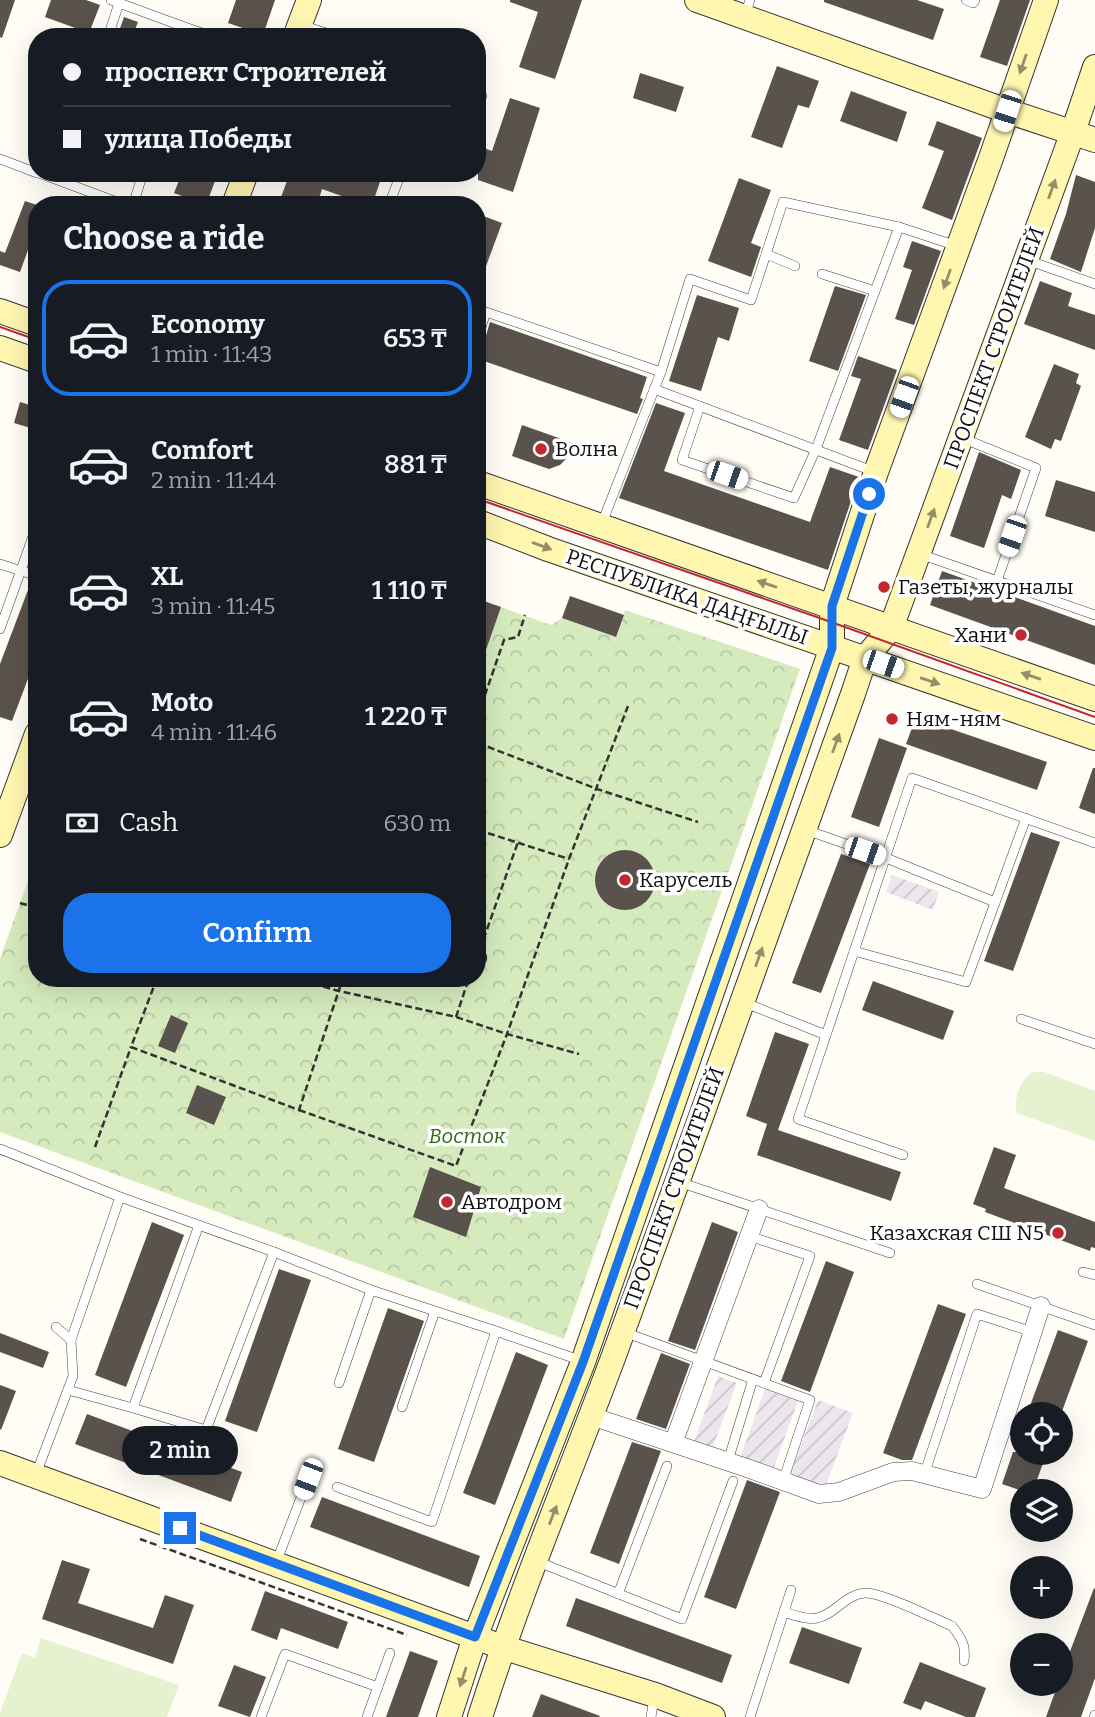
<!DOCTYPE html>
<html lang="en">
<head>
<meta charset="utf-8">
<style>
	:root { --surface:#171b24; --page:#242831; --text:#f1f3f6; --muted:#9ea1a6; --line:#363941; --accent:#1a73e8 }
	body { margin:0; font-family:Bitter,serif; background:var(--page); color:var(--text); height:100vh; display:flex; flex-direction:column; font-size:26px; white-space:nowrap }
	* { box-sizing:border-box; margin:0 }
	p { font-size:23px; color:var(--muted) }
	.icon { flex:none; width:38px; height:38px; fill:none; stroke:currentColor; stroke-width:2; stroke-linecap:round; stroke-linejoin:round }
	.map { position:relative; flex:1; overflow:hidden }
	.side { position:absolute; left:28px; top:196px; width:458px; height:791px; display:flex; flex-direction:column; background:var(--surface); border-radius:28px; box-shadow:0 7px 28px #0002 }
	.side>* { flex:none }
	.guide { position:absolute; left:28px; top:28px; width:458px; height:154px; border-radius:28px; box-shadow:0 7px 28px #0002; display:grid; align-content:center; height:154px; padding:0 35px; background:var(--surface) }
	.controls { position:absolute; left:1010px; top:1402px; display:grid; gap:14px }
	.controls a { display:grid; place-items:center; width:63px; height:63px; border-radius:50%; background:var(--surface); box-shadow:0 7px 28px #0002; font-size:35px }
	.end { position:absolute; width:32px; height:32px; margin:-16px; border:9px solid #1a73e8; background:#fff; box-shadow:0 0 0 4px #fff }
	.from { border-radius:50% }
	.bubble { position:absolute; height:49px; border-radius:24px; background:var(--surface); box-shadow:0 7px 28px #0002; font-size:23px; font-weight:600; line-height:49px; text-align:center }
	.car { position:absolute; width:21px; height:42px; margin:-21px -10px; border-radius:9px; box-shadow:0 0 5px 2px #0007; background:linear-gradient(#fff 24%,#345 0 40%,#fff 0 76%,#345 0 86%,#fff 0) }
	.guide b { display:flex; align-items:center; gap:24px; height:66px; font-size:26px }
	.guide b+b { border-top:2px solid var(--line) }
	.guide i { width:18px; height:18px; background:var(--text) }
	ul { padding:0; list-style:none }
	li { display:flex; align-items:center; gap:21px; height:116px; margin:0 14px 10px; padding:0 21px; border:4px solid transparent; border-radius:28px }
	li div { flex:1 }
	li b { display:block; font-size:26px }
	li em { font-style:normal; font-weight:600 }
	li.current { border-color:var(--accent) }
	li>.icon { width:63px; height:63px; stroke-width:1.5 }
	h2 { padding:0 35px; font-size:32px; line-height:84px }
	.pay { display:flex; align-items:center; gap:18px; height:77px; padding:0 35px; font-size:26px }
	.pay p { margin-inline-start:auto }
	.cta { display:flex; gap:14px; margin-top:auto; padding:14px 35px }
	.cta a { flex:1; height:80px; border-radius:28px; background:var(--accent); color:#fff; font-size:28px; font-weight:600; line-height:80px; text-align:center }
	.map>svg:first-child { display:block }
</style>
</head>
<body>
<div class="map">
<svg width="1095" height="1717" viewBox="0 0 1095 1717">
	<defs>
		<pattern id="industrial-furrows" width="10" height="10" patternUnits="userSpaceOnUse" patternTransform="scale(1.75)"><rect width="10" height="10" fill="#eee6ef"/><path d="M-1 1l2-2M0 10L10 0M9 11l2-2" fill="none" stroke="#cbc4cc"/></pattern>
		<pattern id="park-crowns" width="20" height="18" patternUnits="userSpaceOnUse" patternTransform="scale(1.75)"><rect width="20" height="18" fill="#d5ebbd"/><path d="M2 6a3 3 0 1 1 6 0M12 15a3 3 0 1 1 6 0" fill="none" stroke="#b6c8a1"/></pattern>
	</defs>
	<rect width="100%" height="100%" fill="#fffdf5"/>
	<!-- industrial -->
	<g fill="url(#industrial-furrows)">
		<path d="M892,875L939,892L933,910L886,892Z"/>
		<path d="M718,1376L737,1383L710,1454L692,1447Z"/>
		<path d="M765,1389L798,1401L773,1470L740,1458Z"/>
		<path d="M818,1400L853,1413L823,1493L788,1480Z"/>
	</g>
	<!-- park -->
	<path fill="url(#park-crowns)" d="M478,599L551,625L562,618L615,637L625,610L800,669L564,1339L0,1132V959L37,856V978H478Z"/>
	<!-- pitch -->
	<g fill="#e6f2cf">
		<path d="M1044,1072L1095,1091V1141L1017,1113C1013,1102 1020,1078 1032,1073C1036,1071 1040,1072 1044,1072Z"/>
		<path d="M41,1638L179,1685L167,1717H0V1713L22,1653L35,1658Z"/>
	</g>
	<!-- building -->
	<g fill="#5a524d">
		<path d="M0,0H15L2,38L0,37Z"/>
		<path d="M51,0H86L100,5L89,33L45,17Z"/>
		<path d="M236,0H275L263,35L228,23Z"/>
		<path d="M510,0H582L555,79L519,67L538,12L510,2Z"/>
		<path d="M824,0H917L944,9L933,40L824,2Z"/>
		<path d="M1000,0H1030L1007,66L980,57Z"/>
		<path d="M124,17L138,22L132,37H117Z"/>
		<path d="M777,66L819,81L809,108L798,105L782,148L751,137Z"/>
		<path d="M640,73L684,87L676,112L633,98Z"/>
		<path d="M851,91L907,112L897,142L840,121Z"/>
		<path d="M510,98L540,108L513,192L478,180V158L481,147L492,151Z"/>
		<path d="M937,121L982,138L952,220L922,208L944,151L928,145Z"/>
		<path d="M182,173H218L206,205L174,193Z"/>
		<path d="M290,173H383L372,205H367L322,189L317,205H278Z"/>
		<path d="M1076,175L1095,182V228L1081,272L1050,259L1066,214Z"/>
		<path d="M739,178L771,190L751,243L761,247L751,277L708,261Z"/>
		<path d="M25,201L37,205V240L32,239L20,272L0,265V251L5,253Z"/>
		<path d="M478,214L502,223L479,285L478,284Z"/>
		<path d="M912,241L941,251L914,325L895,319L912,270L903,267Z"/>
		<path d="M1040,281L1072,293L1068,306L1095,315V350L1024,324Z"/>
		<path d="M835,286L866,295L838,371L809,361Z"/>
		<path d="M697,295L739,308L729,341L718,337L701,391L669,381Z"/>
		<path d="M490,322L647,377L640,398L643,399L637,414L478,359V351L481,343L485,339Z"/>
		<path d="M858,356L897,370L868,450L839,440L861,379L851,376Z"/>
		<path d="M1054,364L1079,374L1076,383L1081,386L1061,441L1055,439L1051,449L1025,437Z"/>
		<path d="M20,402L37,407V430L14,423Z"/>
		<path d="M656,403L685,413L664,471L810,522L830,467L859,477L828,570L619,498Z"/>
		<path d="M522,425L570,442L566,459L560,465L549,469L512,456Z"/>
		<path d="M979,452L1021,470L1011,499L1002,495L984,548L950,536Z"/>
		<path d="M1056,480L1095,492V532L1045,516Z"/>
		<path d="M942,571L1095,626V665L930,605Z"/>
		<path d="M31,582L37,583V655L12,721L0,717V664Z"/>
		<path d="M570,596L624,615L616,637L562,618Z"/>
		<path d="M478,599L501,607L480,667L478,666Z"/>
		<path d="M916,717L1047,762L1037,790L906,744Z"/>
		<path d="M879,738L907,748L879,827L851,817Z"/>
		<path d="M1093,768H1095V814L1079,808Z"/>
		<path d="M1031,832L1060,842L1013,971L984,961Z"/>
		<circle cx="625" cy="880" r="30"/>
		<path d="M841,854L870,864L821,993L792,983Z"/>
		<path d="M873,981L954,1011L943,1040L862,1010Z"/>
		<path d="M171,1015L188,1023L175,1053L158,1046Z"/>
		<path d="M775,1032L809,1044L778,1130L901,1172L891,1201L757,1155L767,1124L746,1116Z"/>
		<path d="M197,1085L226,1097L214,1125L186,1113Z"/>
		<path d="M994,1147L1016,1155L1004,1188L1095,1222V1248L1091,1247L1090,1251L985,1212L986,1209L973,1204Z"/>
		<path d="M430,1167L481,1187L466,1237L413,1217Z"/>
		<path d="M152,1222L184,1235L126,1387L95,1375Z"/>
		<path d="M712,1222L738,1232L695,1350L668,1341Z"/>
		<path d="M826,1261L854,1272L810,1392L781,1381Z"/>
		<path d="M279,1269L311,1280L257,1432L225,1421Z"/>
		<path d="M938,1304L966,1314L912,1460H902L883,1453Z"/>
		<path d="M388,1308L424,1321L374,1462L338,1449Z"/>
		<path d="M1058,1330L1088,1341L1061,1414H1027Z"/>
		<path d="M0,1333L49,1352L43,1368L0,1352Z"/>
		<path d="M516,1352L548,1365L495,1505L463,1493Z"/>
		<path d="M661,1353L690,1364L666,1429L636,1419Z"/>
		<path d="M0,1385L16,1391L1,1430L0,1429Z"/>
		<path d="M87,1414L242,1472L231,1502L75,1444Z"/>
		<path d="M632,1442L661,1451L619,1564L590,1553Z"/>
		<path d="M1013,1452H1047L1033,1491H1022L1002,1484Z"/>
		<path d="M747,1480L780,1492L736,1609L704,1597Z"/>
		<path d="M322,1497L480,1556L469,1587L310,1527Z"/>
		<path d="M62,1560L90,1569L78,1603L153,1628L165,1595L194,1605L173,1664L42,1619Z"/>
		<path d="M1094,1588L1095,1589V1678L1081,1717H1046L1058,1684H1060V1678Z"/>
		<path d="M265,1591L348,1622L338,1649L281,1628L277,1640L251,1630Z"/>
		<path d="M576,1598L732,1655L722,1683L566,1626Z"/>
		<path d="M802,1627L862,1648L849,1684L789,1663Z"/>
		<path d="M410,1651L438,1661L418,1717H386Z"/>
		<path d="M920,1662L986,1688L975,1717H966L925,1701L921,1710L903,1703Z"/>
		<path d="M234,1665L266,1677L250,1717L218,1706Z"/>
		<path d="M541,1694L600,1716L599,1717H532Z"/>
	</g>
	<g fill="none" stroke-linecap="round" stroke-linejoin="round">
		<!-- lane casing -->
		<g stroke="#444" stroke-width="10">
			<g id="lane">
				<path d="M111,0L190,29"/>
				<path d="M966,0L973,3L975,0"/>
				<path d="M745,15L750,0"/>
				<path d="M301,25L339,37"/>
				<path d="M108,37L119,3"/>
				<path d="M187,37L190,29L215,37"/>
				<path d="M478,95L482,96"/>
				<path d="M0,159L37,173"/>
				<path d="M39,173L125,205"/>
				<path d="M133,205L143,173"/>
				<path d="M389,205L401,173"/>
				<path d="M766,254L795,266"/>
				<path d="M1027,260L1095,284"/>
				<path d="M822,274L875,291"/>
				<path d="M478,337L486,312L661,372L602,523"/>
				<path d="M661,372L690,279L751,300L783,202L899,227"/>
				<path d="M654,389L875,472"/>
				<path d="M700,406L682,460L794,498L816,449L899,227L957,246"/>
				<path d="M962,438L1036,468L997,581"/>
				<path d="M920,554L1095,615"/>
				<path d="M0,564L37,576"/>
				<path d="M0,629L37,525"/>
				<path d="M806,830L886,858L995,902"/>
				<path d="M854,951L966,982L1026,818"/>
				<path d="M743,1002L826,1035"/>
				<path d="M1021,1019L1095,1044"/>
				<path d="M0,1149L120,1197L71,1340L73,1376L36,1474"/>
				<path d="M903,1155L798,1119L912,778L1095,843"/>
				<path d="M679,1182L890,1253"/>
				<path d="M120,1197L274,1252L206,1430L133,1408L199,1225"/>
				<path d="M749,1236L810,1256L764,1383"/>
				<path d="M274,1252L371,1290L496,1331"/>
				<path d="M1083,1272L1095,1275"/>
				<path d="M977,1284L1095,1325"/>
				<path d="M56,1327L71,1340"/>
				<path d="M624,1332L810,1400L783,1481"/>
				<path d="M339,1383L371,1290"/>
				<path d="M68,1390L133,1408"/>
				<path d="M402,1407L435,1311"/>
				<path d="M728,1461L753,1379"/>
				<path d="M924,1475L977,1314L1033,1332"/>
				<path d="M337,1487L432,1522L496,1331L582,1361"/>
				<path d="M536,1561L682,1619L733,1481"/>
				<path d="M276,1563L308,1479"/>
				<path d="M618,1594L667,1466"/>
				<path d="M784,1612C794,1615 806,1620 817,1618C834,1615 846,1594 865,1593C882,1592 933,1618 952,1626C962,1639 966,1645 964,1661"/>
				<path d="M261,1717L285,1654L378,1687"/>
				<path d="M367,1717L390,1653"/>
				<path d="M651,1717L654,1698"/>
				<path d="M750,1717L791,1590"/>
				<path d="M1094,1717L1095,1715"/>
			</g>
		</g>
		<!-- street casing -->
		<g stroke="#444" stroke-width="19">
			<g id="street">
				<path d="M591,1416L747,1468L819,1494L839,1492L893,1472L912,1471L982,1489L1041,1306"/>
				<path d="M677,1433L759,1209"/>
			</g>
		</g>
		<!-- secondary casing -->
		<g stroke="#333" stroke-width="26">
			<g id="secondary">
				<path d="M697,0L1007,111L1095,140"/>
				<path d="M295,37L309,0"/>
				<path d="M234,205L246,173"/>
				<path d="M0,311L37,324"/>
				<path d="M0,348L37,361"/>
				<path d="M478,483L1095,699"/>
				<path d="M478,522L548,549L1095,738"/>
				<path d="M0,835L37,734"/>
				<path d="M0,1463L502,1647L655,1695L713,1717"/>
				<path d="M449,1717L475,1637L583,1362L832,647V606L876,472L991,158L1046,0"/>
				<path d="M480,1717C519,1595 568,1478 613,1358C694,1137 774,916 853,694L865,658L891,628L1073,132L1095,67"/>
			</g>
		</g>
		<!-- path -->
		<g stroke="#333" stroke-width="2.5" stroke-dasharray="7 3.5" stroke-linecap="butt">
			<path d="M478,715L504,640L518,637L525,615"/>
			<path d="M478,743L597,789L698,822"/>
			<path d="M478,830L569,859"/>
			<path d="M20,903L37,908"/>
			<path d="M478,948L484,951C488,958 486,965 478,967"/>
			<path d="M480,949L518,842"/>
			<path d="M157,978L131,1047L299,1110L343,978"/>
			<path d="M293,978L339,991L456,1017L507,1034L579,1054"/>
			<path d="M456,1017L469,978"/>
			<path d="M299,1110L456,1166L507,1034L569,859L628,706"/>
			<path d="M95,1147L131,1047"/>
			<path d="M140,1539L407,1635"/>
		</g>
		<!-- lane -->
		<use href="#lane" stroke="#fff" stroke-width="9"/>
		<!-- street -->
		<use href="#street" stroke="#fff" stroke-width="18"/>
		<!-- secondary -->
		<use href="#secondary" stroke="#fff6b0" stroke-width="24"/>
		<!-- tram -->
		<g stroke="#c4262e" stroke-width="2">
			<path d="M0,327L37,340"/>
			<path d="M478,499L831,622L1095,717"/>
		</g>
	</g>
	<!-- one-way arrows -->
	<defs><path id="oneway-solid" d="M-6-.8H1V-3.2L6.5 0L1 3.2V.8H-6Z" transform="scale(1.75)"/></defs>
	<g fill="#948f68">
		<use href="#oneway-solid" transform="translate(1023 64) rotate(109)"/>
		<use href="#oneway-solid" transform="translate(1052 189) rotate(-70)"/>
		<use href="#oneway-solid" transform="translate(947 279) rotate(110)"/>
		<use href="#oneway-solid" transform="translate(931 518) rotate(-70)"/>
		<use href="#oneway-solid" transform="translate(542 546) rotate(20)"/>
		<use href="#oneway-solid" transform="translate(767 584) rotate(-161)"/>
		<use href="#oneway-solid" transform="translate(1031 676) rotate(-161)"/>
		<use href="#oneway-solid" transform="translate(930 681) rotate(19)"/>
		<use href="#oneway-solid" transform="translate(836 743) rotate(-70)"/>
		<use href="#oneway-solid" transform="translate(759 957) rotate(-70)"/>
		<use href="#oneway-solid" transform="translate(553 1515) rotate(-69)"/>
		<use href="#oneway-solid" transform="translate(463 1677) rotate(108)"/>
	</g>
	<g fill="none" stroke-linecap="round" stroke-linejoin="round">
		<!-- route -->
		<path stroke="#1a73e8" stroke-width="9" d="M180,1528L475,1637L583,1362L832,648V606L869,494"/>
	</g>
	<!-- markers -->
	<g fill="#c4262e" stroke="#fff" stroke-width="2.5">
		<circle cx="541" cy="449" r="7"/>
		<circle cx="884" cy="587" r="7"/>
		<circle cx="1021" cy="635" r="7"/>
		<circle cx="892" cy="719" r="7"/>
		<circle cx="625" cy="880" r="7"/>
		<circle cx="447" cy="1202" r="7"/>
		<circle cx="1058" cy="1233" r="7"/>
	</g>
	<g text-anchor="middle" stroke-width="7" stroke-linejoin="round" paint-order="stroke">
		<!-- street labels -->
		<g font-size="21" fill="#111" stroke="#fff">
			<text transform="translate(994 348) rotate(-70)" y="7">ПРОСПЕКТ СТРОИТЕЛЕЙ</text>
			<text transform="translate(687 597) rotate(19)" y="7">РЕСПУБЛИКА ДАҢҒЫЛЫ</text>
			<text transform="translate(674 1188) rotate(-70)" y="7">ПРОСПЕКТ СТРОИТЕЛЕЙ</text>
		</g>
		<!-- poi labels -->
		<g font-size="21" fill="#111" stroke="#fff" text-anchor="start">
			<text x="555" y="456">Волна</text>
			<text x="898" y="594">Газеты, журналы</text>
			<text x="1007" y="642" text-anchor="end">Хани</text>
			<text x="906" y="726">Ням-ням</text>
			<text x="639" y="887">Карусель</text>
			<text x="461" y="1209">Автодром</text>
			<text x="1044" y="1240" text-anchor="end">Казахская СШ N5</text>
		</g>
		<!-- park labels -->
		<g font-size="21" font-style="italic" fill="#2f6b1f" stroke="#fff">
			<text x="467" y="1143">Восток</text>
		</g>
	</g>
</svg>
<div class="controls">
<a><svg class="icon" aria-label="locate" viewBox="0 0 24 24"><circle cx="12" cy="12" r="6"/><path d="M12 2v4M12 18v4M2 12h4M18 12h4"/></svg></a>
<a><svg class="icon" aria-label="layers" viewBox="0 0 24 24"><path d="M12 4l9 5-9 5-9-5zM3 14l9 5 9-5"/></svg></a>
<a>+</a>
<a>−</a>
</div>
<i class="end from" style="left:869px;top:494px"></i>
<i class="end" style="left:180px;top:1528px"></i>
<div class="bubble" style="left:122px;top:1426px;width:116px">2 min</div>
<i class="car" style="left:1007px;top:111px;rotate:198deg"></i>
<i class="car" style="left:904px;top:397px;rotate:200deg"></i>
<i class="car" style="left:727px;top:475px;rotate:109deg"></i>
<i class="car" style="left:1012px;top:536px;rotate:199deg"></i>
<i class="car" style="left:883px;top:664px;rotate:109deg"></i>
<i class="car" style="left:865px;top:851px;rotate:109deg"></i>
<i class="car" style="left:308px;top:1479px;rotate:201deg"></i>
<div class="guide">
<b><i class="from"></i>проспект Строителей</b>
<b><i></i>улица Победы</b>
</div>
<section class="side">
<h2>Choose a ride</h2>
<ul>
<li class="current"><svg class="icon" aria-label="car" viewBox="0 0 24 24"><path d="M5 17H2v-5l4-1 3-4h7l3 4 3 1v5h-3M9 17h6M6 11h13"/><circle cx="7" cy="17" r="2"/><circle cx="17" cy="17" r="2"/></svg><div><b>Economy</b><p>1 min · 11:43</p></div><em>653 ₸</em></li>
<li><svg class="icon" aria-label="car" viewBox="0 0 24 24"><path d="M5 17H2v-5l4-1 3-4h7l3 4 3 1v5h-3M9 17h6M6 11h13"/><circle cx="7" cy="17" r="2"/><circle cx="17" cy="17" r="2"/></svg><div><b>Comfort</b><p>2 min · 11:44</p></div><em>881 ₸</em></li>
<li><svg class="icon" aria-label="car" viewBox="0 0 24 24"><path d="M5 17H2v-5l4-1 3-4h7l3 4 3 1v5h-3M9 17h6M6 11h13"/><circle cx="7" cy="17" r="2"/><circle cx="17" cy="17" r="2"/></svg><div><b>XL</b><p>3 min · 11:45</p></div><em>1 110 ₸</em></li>
<li><svg class="icon" aria-label="car" viewBox="0 0 24 24"><path d="M5 17H2v-5l4-1 3-4h7l3 4 3 1v5h-3M9 17h6M6 11h13"/><circle cx="7" cy="17" r="2"/><circle cx="17" cy="17" r="2"/></svg><div><b>Moto</b><p>4 min · 11:46</p></div><em>1 220 ₸</em></li>
</ul>
<div class="pay"><svg class="icon" aria-label="cash" viewBox="0 0 24 24"><path d="M3 7h18v10H3z"/><circle cx="12" cy="12" r="2"/></svg>Cash<p>630 m</p></div>
<div class="cta"><a>Confirm</a></div>
</section>
</div>
</body>
</html>
